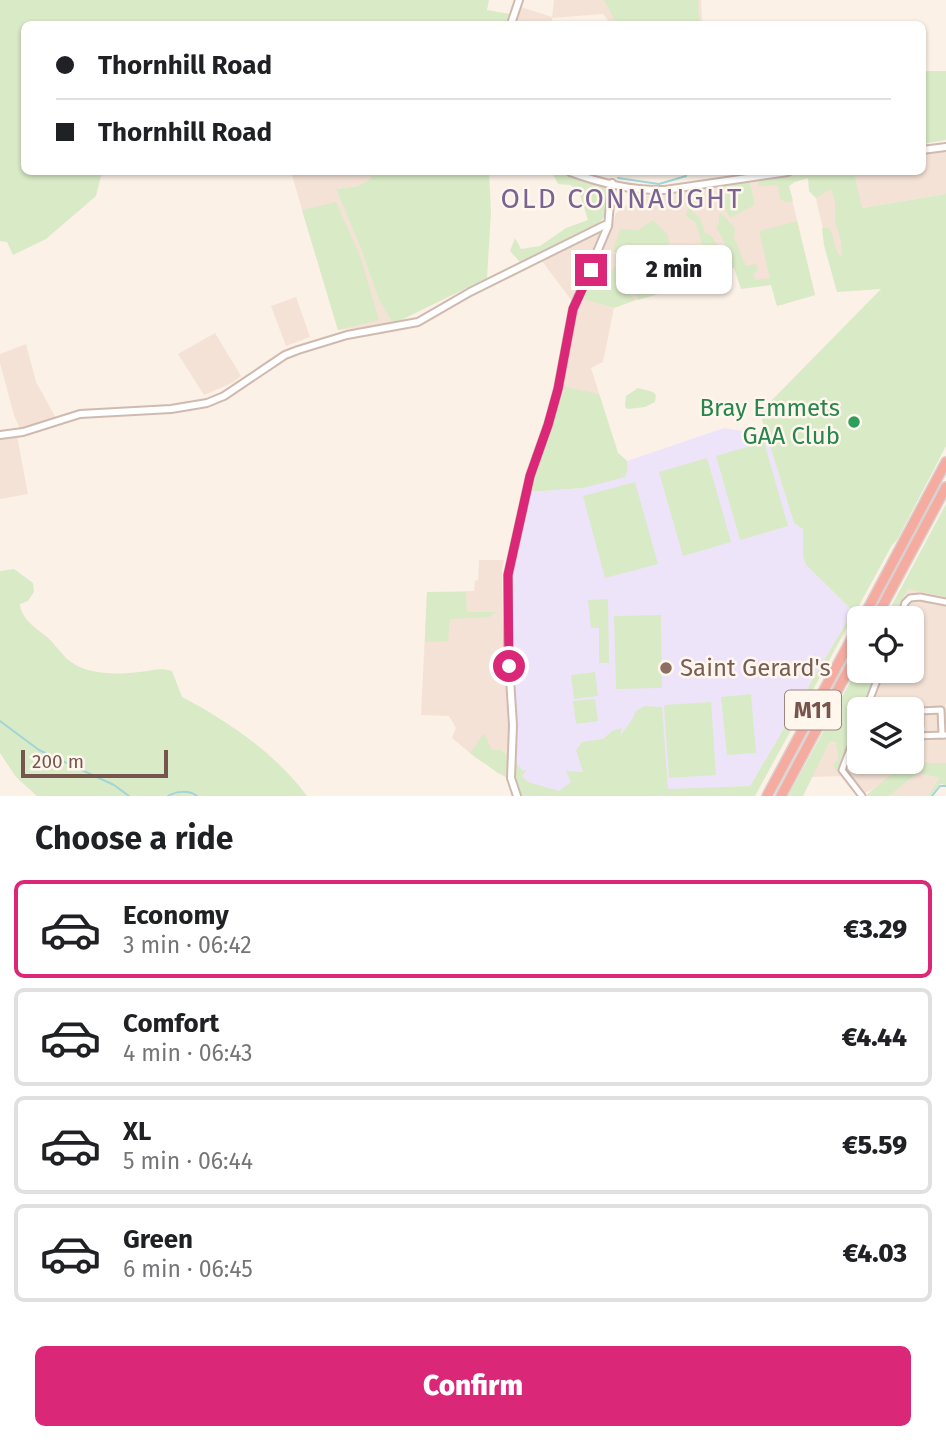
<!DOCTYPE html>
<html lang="en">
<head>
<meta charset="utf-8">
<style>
	:root { --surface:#fff; --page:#f6f6f6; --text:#202124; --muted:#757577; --line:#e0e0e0; --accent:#db2777 }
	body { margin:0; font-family:"Fira Sans",sans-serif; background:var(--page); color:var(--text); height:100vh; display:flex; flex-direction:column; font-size:26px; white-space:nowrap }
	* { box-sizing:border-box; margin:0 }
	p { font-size:23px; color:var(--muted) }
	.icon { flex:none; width:38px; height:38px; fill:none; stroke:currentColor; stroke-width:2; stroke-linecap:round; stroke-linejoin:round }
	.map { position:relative; height:796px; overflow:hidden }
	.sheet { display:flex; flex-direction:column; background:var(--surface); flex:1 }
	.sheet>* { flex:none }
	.top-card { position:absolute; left:21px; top:21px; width:905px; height:154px; border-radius:10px; box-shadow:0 2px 5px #0004; display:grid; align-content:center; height:154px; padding:0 35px; background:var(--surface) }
	.buttons { position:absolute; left:847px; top:606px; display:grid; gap:14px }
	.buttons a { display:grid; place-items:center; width:77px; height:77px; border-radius:10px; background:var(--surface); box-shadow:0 2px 5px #0004; font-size:35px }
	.scale { position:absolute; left:21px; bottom:18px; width:147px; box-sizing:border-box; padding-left:7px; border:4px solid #76564c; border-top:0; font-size:19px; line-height:24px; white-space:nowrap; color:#76564c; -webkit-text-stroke:5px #fff6ee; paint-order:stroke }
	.end { position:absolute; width:32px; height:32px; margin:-16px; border:9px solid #db2777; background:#fff; box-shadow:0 0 0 4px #fff }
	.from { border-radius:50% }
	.bubble { position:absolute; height:49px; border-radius:10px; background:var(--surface); box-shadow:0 2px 5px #0004; font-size:23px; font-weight:800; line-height:49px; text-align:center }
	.top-card b { display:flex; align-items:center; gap:24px; height:66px; font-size:26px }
	.top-card b+b { border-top:2px solid var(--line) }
	.top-card i { width:18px; height:18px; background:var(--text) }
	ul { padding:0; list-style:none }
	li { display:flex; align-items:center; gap:21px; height:98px; margin:0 14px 10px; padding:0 21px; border:4px solid var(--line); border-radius:10px }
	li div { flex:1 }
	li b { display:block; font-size:26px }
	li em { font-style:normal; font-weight:800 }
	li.on { border-color:var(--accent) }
	li>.icon { width:63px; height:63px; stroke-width:1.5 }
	h2 { padding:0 35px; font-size:32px; line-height:84px }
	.cta { display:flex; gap:14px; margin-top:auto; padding:14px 35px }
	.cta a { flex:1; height:80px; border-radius:10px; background:var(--accent); color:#fff; font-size:28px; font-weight:800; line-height:80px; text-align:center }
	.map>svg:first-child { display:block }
</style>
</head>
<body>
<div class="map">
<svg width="946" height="796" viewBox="0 0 946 796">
	<rect width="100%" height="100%" fill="#fcf1e7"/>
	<!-- residential -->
	<g fill="#f4e2d6">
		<path d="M554,0H701L702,22V24H611L603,14L552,18V24H511L518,6L552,17Z"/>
		<path d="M946,150V194L862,208L870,261L832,269L810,172H922V153Z"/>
		<path d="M291,172H371V178L358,186L336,189L361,249L378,298L393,324L338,330Z"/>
		<path d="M786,174L815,295L777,306L771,282L745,288L737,264L689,285L636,300L612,277L595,270L616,213L632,201L644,196L721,185L723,205H755L750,181Z"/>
		<path d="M600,230L602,233L590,266L571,300L542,261Z"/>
		<path d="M296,297L310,337L286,346L271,306Z"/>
		<path d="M582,299L614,308L603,362L591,368L618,453L627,461L544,444L557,405L574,317Z"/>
		<path d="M215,333L241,376L232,383L204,395L178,354Z"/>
		<path d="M26,344L36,382L56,418L21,431L14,415L0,363V354Z"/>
		<path d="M17,436L28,494L0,499V438Z"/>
		<path d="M946,521V763H917L903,767L873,789L859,796L843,776L812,777L830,741L846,748L859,713V761H912V709H861L876,670H912V618H892Z"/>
		<path d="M479,560H504L502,570L503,635L508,724V778L476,758L452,738L456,728L449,716L421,715L427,592L474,591L475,581L478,580Z"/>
		<path d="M918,773L939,778L928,796H889Z"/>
	</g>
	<!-- education -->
	<path fill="#eee4f9" d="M724,428L767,435L794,523L803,529V556L806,565L853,611L750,786L522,796L515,779L510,579L528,492L583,488L628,469L627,461Z"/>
	<!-- green -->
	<g fill="#d9eac6">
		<path d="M0,0H489L487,10L510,14L506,24H486L483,22L482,24H24V172H102L96,196L46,239L13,255L7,242L0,241Z"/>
		<path d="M604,0H698L699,24H617Z"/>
		<path d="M922,71H946V140L922,144Z"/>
		<path d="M371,172H489L491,212L487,278L393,324L378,298L361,249L336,189L358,186L371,178Z"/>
		<path d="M552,172H564L605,187C612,199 608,212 600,222L520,262L510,251L515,238L521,249L540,246L566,228L588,220L580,195L571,185L558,184Z"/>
		<path d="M805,172H854L862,208L946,194V446L897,540L892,545L755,796H522L515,779V762L523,771L527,769L522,776L528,782L559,791L571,782L566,771L583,772L576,750L582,742L603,739L612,731L622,728L620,736L633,718L635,712L644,706L662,707L668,789L750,786L853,611L806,565L803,556V529L794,523L759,410L772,400L881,289L837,292L824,245L822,228H829C835,237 833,249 841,257L842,251L841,241L835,222V201L831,189L816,198L809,191L808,178L795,182L789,186L793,201L785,202L780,199L779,187L775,185L759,186L757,179Z"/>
		<path d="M750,181L755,205L730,218L723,205L721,186Z"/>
		<path d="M701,187L703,193L701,199L692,205V211L700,218L705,233L712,236L717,245H721L724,259L727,258C728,249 722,234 716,229L719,221V214L721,213L735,228L734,238L746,266L756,264L758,269L753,275L756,280L770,278L759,231L797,221L815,295L777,306L771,285L741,289L734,268L705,280L703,284L689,283L688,262L691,260L697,263L701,262L709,269H713V265C700,252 702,237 695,222L686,216L688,208L685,200L693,194L696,188Z"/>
		<path d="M336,202L360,256L379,320L338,330L302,210Z"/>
		<path d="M653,220L668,235L671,265L678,288L638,300L632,282L621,285L636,300L614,308L582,299L595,270L606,274L628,258L613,251L620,229L638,230Z"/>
		<path d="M561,386L599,394L618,453L627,461L628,469L625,477L583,488L528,492L557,405Z"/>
		<path d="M638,388L653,392L656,395L655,402L645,407L628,409L625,407L626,396Z"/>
		<path d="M764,442L788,526L740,540L716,456Z"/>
		<path d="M707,458L731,542L683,556L659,472Z"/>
		<path d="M635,482L658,564L605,578L583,496Z"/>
		<path d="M946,504V597L908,589L892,618H885Z"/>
		<path d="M14,569L33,583L34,592L28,601L20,604C21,619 36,628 47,637C54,643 59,651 66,658C84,675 116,675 140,672C152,671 160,667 172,671L182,697C228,721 276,754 307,796H37L16,777L0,753V571Z"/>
		<path d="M427,592H466L467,612H496L489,617L450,619L448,641L425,642Z"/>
		<path d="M608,599L609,663H599V628H591L588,600Z"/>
		<path d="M661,615L662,688L616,689L614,616Z"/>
		<path d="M859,666V670H876L837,772L833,765L839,759L836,743L830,741L803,796H788Z"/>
		<path d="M595,672L598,696L574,699L571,675Z"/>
		<path d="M751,694L756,753L727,755L721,697Z"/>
		<path d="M595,699L598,721L576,724L573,701Z"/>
		<path d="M711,702L716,775L669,778L664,705Z"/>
		<path d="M484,733L492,750H501L507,756L508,778L498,773L470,753Z"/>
		<path d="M916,763H946V785L940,784L931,796H928L939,778L918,773L889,796H865L893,773Z"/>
	</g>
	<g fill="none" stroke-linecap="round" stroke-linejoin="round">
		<!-- stream -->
		<g stroke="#a2d5d7" stroke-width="2">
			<path d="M618,178L659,184L686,176"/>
			<path d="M0,721L39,750L114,785L129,796"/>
			<path d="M168,796C176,791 189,790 197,796"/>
			<path d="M932,796L940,786H946"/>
		</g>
		<!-- minor casing -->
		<g stroke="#d0bab0" stroke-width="9">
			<g id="minor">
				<path d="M900,618L905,603L910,598L920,597L946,602"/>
				<path d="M907,670L908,678"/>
				<path d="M866,709L881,670"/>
				<path d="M859,726L842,770L862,796"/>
				<path d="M920,726V711L941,710L942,735"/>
				<path d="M912,736L946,735"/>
				<path d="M876,761L886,769L892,767L894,761"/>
			</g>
		</g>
		<!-- tertiary casing -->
		<g stroke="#d0bab0" stroke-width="10">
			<g id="tertiary">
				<path d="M511,24L519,0"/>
				<path d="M922,150L946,147"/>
				<path d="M570,172C600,183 633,191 665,190L788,172"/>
				<path d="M0,435L23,432L80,414L171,409L207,403L224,396L285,355L298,350L347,335L418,322L470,292L605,225L608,226"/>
				<path d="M517,796L511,778L513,725L508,648V575L530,476L548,425L558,389L573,309L608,226L612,183"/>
			</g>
		</g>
		<!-- motorway casing -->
		<g stroke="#d9d0cd" stroke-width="12">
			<g id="motorway">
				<path d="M863,618L946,462"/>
				<path d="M876,618L946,487"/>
				<path d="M767,796L859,625"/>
				<path d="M781,796L859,650"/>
			</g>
		</g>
		<!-- minor -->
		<use href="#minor" stroke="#fff" stroke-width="5"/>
		<!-- tertiary -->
		<use href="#tertiary" stroke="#fff" stroke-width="6"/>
		<!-- motorway -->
		<use href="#motorway" stroke="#f5aba0" stroke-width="9"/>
	</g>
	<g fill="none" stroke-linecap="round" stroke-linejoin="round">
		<!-- route -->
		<path stroke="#db2777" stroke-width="9" d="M509,666L508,575L530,476L548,425L558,389L573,309L591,270"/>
	</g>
	<!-- markers -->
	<circle fill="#2e9e5b" stroke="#fff6ee" stroke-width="2.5" cx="854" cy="422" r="7"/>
	<circle fill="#8d6e63" stroke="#fff6ee" stroke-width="2.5" cx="666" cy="668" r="7"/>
	<g text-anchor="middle" stroke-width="5" stroke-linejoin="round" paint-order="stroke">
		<!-- shield labels -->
		<rect fill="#fff6ee" stroke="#9f867d" stroke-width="2" x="785" y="690.5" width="56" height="39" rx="5"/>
		<g font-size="23" font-weight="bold" fill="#76564c">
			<text x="813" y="718">M11</text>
		</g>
		<!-- leisure labels -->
		<g font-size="24" fill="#27864d" stroke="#fff6ee" text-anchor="end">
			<text x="840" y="416">Bray Emmets<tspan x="840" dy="28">GAA Club</tspan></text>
		</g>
		<!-- education labels -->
		<g font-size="24" fill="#785e54" stroke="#fff6ee" text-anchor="start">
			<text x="680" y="676">Saint Gerard's</text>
		</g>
		<!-- quarter labels -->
		<g font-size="28" letter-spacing="2" fill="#7c6492" stroke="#fff6ee">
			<text x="622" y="208">OLD CONNAUGHT</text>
		</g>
	</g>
</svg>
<div class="buttons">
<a><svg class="icon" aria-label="locate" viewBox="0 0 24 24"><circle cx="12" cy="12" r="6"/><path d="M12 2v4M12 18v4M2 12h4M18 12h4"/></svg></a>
<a><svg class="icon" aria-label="layers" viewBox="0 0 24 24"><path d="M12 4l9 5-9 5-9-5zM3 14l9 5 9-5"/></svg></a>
</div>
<div class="scale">200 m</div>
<i class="end from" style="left:509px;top:666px"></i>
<i class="end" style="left:591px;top:270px"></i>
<div class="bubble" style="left:616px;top:245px;width:116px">2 min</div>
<div class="top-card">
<b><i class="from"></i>Thornhill Road</b>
<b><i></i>Thornhill Road</b>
</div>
</div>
<section class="sheet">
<h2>Choose a ride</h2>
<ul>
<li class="on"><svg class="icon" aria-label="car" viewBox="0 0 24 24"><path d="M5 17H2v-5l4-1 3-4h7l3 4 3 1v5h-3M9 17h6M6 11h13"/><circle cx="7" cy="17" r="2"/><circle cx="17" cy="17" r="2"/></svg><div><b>Economy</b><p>3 min · 06:42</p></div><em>€3.29</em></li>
<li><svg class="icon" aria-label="car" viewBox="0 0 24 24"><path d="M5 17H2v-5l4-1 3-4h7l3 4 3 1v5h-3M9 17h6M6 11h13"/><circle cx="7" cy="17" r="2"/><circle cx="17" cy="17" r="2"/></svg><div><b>Comfort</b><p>4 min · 06:43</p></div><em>€4.44</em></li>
<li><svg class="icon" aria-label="car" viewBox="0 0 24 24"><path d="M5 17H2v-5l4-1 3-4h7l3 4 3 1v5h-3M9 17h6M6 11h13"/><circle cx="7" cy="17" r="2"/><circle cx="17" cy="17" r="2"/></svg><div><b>XL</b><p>5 min · 06:44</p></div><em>€5.59</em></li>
<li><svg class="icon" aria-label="car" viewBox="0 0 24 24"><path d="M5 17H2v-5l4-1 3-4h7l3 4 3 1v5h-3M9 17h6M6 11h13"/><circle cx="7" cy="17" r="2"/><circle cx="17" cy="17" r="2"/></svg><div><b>Green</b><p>6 min · 06:45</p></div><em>€4.03</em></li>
</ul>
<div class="cta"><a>Confirm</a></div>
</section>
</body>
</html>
